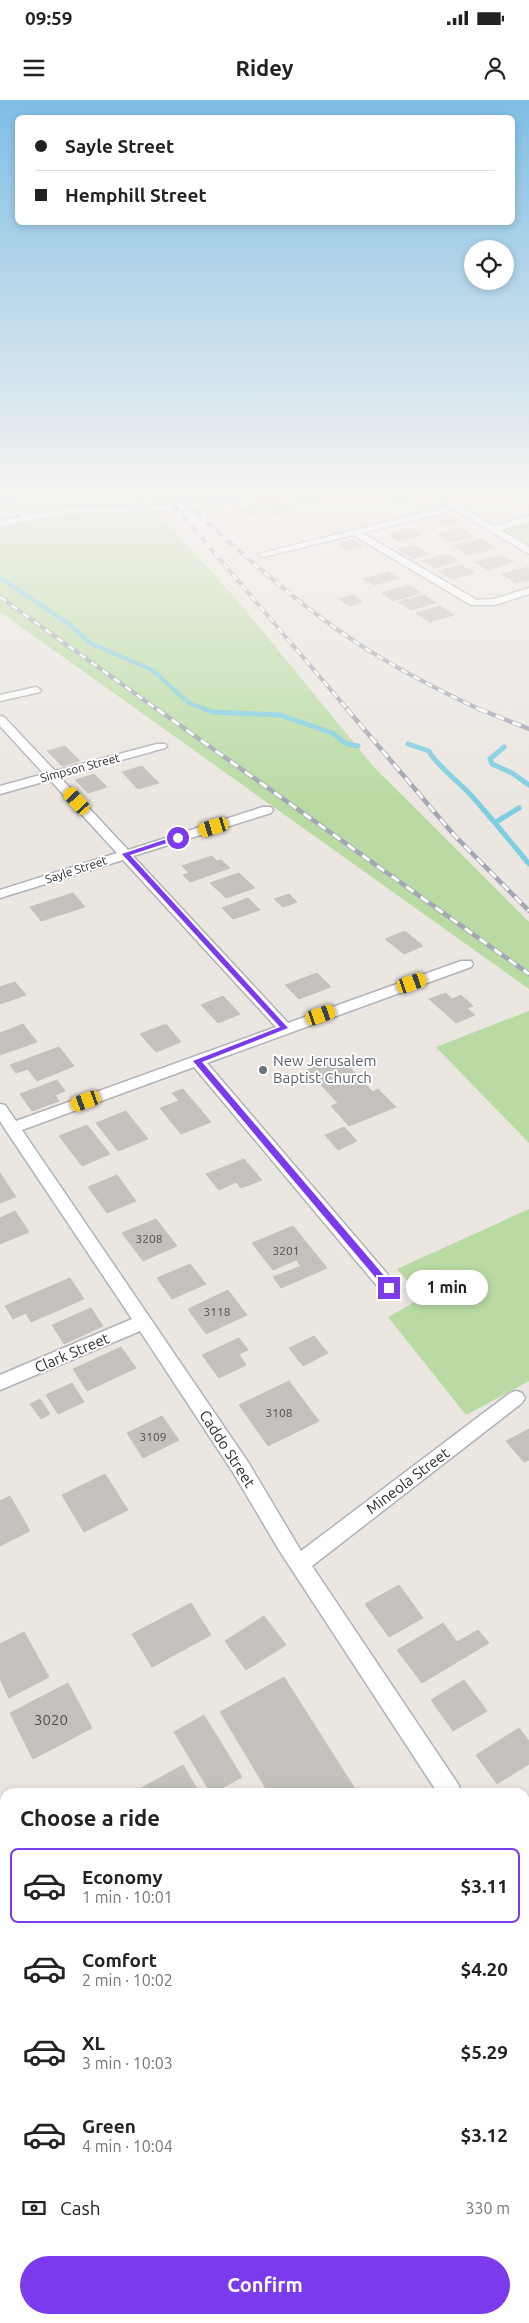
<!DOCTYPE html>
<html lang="en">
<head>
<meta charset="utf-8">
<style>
	:root { --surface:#fff; --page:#f2f2f2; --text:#222; --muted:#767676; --line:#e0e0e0; --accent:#7c3aed }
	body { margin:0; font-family:Ubuntu,sans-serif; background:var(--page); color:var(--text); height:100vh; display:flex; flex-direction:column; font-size:19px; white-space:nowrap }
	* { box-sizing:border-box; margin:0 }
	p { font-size:16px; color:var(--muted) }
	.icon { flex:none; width:28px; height:28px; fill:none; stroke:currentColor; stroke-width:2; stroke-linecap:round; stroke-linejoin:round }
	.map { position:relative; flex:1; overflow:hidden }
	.panel { position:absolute; left:0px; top:1688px; width:530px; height:536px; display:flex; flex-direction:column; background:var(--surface); border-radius:15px 15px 0 0; box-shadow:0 2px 8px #0003 }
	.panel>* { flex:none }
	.banner { position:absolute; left:15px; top:15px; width:500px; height:110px; border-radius:8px; box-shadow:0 2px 8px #0003; display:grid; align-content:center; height:110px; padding:0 20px; background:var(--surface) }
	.tools { position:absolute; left:464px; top:140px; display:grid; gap:10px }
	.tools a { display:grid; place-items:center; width:50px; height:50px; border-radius:50%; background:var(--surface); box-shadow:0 2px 8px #0003; font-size:25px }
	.end { position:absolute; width:22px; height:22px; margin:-11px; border:6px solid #7c3aed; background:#fff; box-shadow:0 0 0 2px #fff }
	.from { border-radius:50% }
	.bubble { position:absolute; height:35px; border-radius:18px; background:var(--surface); box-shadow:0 2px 8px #0003; font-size:16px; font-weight:600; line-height:35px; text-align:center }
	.car { position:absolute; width:15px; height:30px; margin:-15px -8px; border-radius:6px; box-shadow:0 0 4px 1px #0007; background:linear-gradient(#f5c518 24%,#345 0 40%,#f5c518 0 76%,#345 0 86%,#f5c518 0) }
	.banner b { display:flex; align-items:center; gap:18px; height:48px; font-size:19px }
	.banner b+b { border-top:1px solid var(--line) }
	.banner i { width:12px; height:12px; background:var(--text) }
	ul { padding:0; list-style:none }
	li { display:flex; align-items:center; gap:15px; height:75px; margin:0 10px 8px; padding:0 10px; border:2px solid transparent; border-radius:8px }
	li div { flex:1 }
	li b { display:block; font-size:19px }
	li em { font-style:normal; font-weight:600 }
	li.selected { border-color:var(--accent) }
	li>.icon { width:45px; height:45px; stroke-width:1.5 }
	h2 { padding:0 20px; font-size:22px; line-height:60px }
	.pay { display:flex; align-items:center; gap:12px; height:55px; padding:0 20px; font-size:19px }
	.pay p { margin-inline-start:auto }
	.cta { display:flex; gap:10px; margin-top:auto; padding:10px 20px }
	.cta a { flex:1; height:58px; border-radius:30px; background:var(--accent); color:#fff; font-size:20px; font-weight:600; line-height:58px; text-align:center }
	.status { display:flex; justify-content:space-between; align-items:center; height:35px; padding:0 25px; background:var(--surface); direction:ltr }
	.status svg { height:14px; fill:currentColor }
	header { display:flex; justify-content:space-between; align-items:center; height:65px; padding:0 20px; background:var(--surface); font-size:22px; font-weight:600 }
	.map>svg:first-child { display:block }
</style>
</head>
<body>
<div class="status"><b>09:59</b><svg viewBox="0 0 49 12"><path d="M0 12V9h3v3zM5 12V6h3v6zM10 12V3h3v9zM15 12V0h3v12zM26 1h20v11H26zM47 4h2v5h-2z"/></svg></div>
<header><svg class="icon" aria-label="menu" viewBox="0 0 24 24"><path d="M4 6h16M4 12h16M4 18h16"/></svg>Ridey<svg class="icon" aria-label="person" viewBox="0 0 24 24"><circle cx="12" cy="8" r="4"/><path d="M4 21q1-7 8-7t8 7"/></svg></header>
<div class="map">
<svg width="529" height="2223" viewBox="0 0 529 2223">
	<rect width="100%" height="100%" fill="#ebe6e0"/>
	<!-- green -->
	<g fill="#b9dba3">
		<path d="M81,412L158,413L237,500L373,666L529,822V889L0,512V429Z"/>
		<path d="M529,422V445L502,429Z"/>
		<path d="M529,911V1043L436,947Z"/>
		<path d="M529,1109V1281L466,1315L388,1217L422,1198L397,1169Z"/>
	</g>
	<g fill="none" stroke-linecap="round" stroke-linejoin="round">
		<!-- stream-far1 -->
		<path stroke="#7fcde1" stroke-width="4" d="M0,478L69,524L90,543L152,570L189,603L207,610"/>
		<!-- stream -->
		<g stroke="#7fcde1" stroke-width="5">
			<path d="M204,609L213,612L280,615L332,633L347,644L358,646"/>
			<path d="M408,644L429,651C434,663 459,682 469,693C490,716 509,740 529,764"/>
			<path d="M504,647L490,659L492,664L512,673L529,685"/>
			<path d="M496,722L519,708"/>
		</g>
	</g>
	<!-- building -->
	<g fill="#c4c0bb" stroke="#c7c1b9">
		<path d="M316,389H327L337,395L323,398L310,390Z"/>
		<path d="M340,389H363L366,391L350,395Z"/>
		<path d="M404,392L415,398L394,403L383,396Z"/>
		<path d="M306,393L318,401L304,404L292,396Z"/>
		<path d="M277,400L293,411L275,415L258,404Z"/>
		<path d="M253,404L263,410L255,412L259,415L249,417L236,408Z"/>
		<path d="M446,414L458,421L445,425L434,417Z"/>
		<path d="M461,428L475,436L451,442L437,434Z"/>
		<path d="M410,429L421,435L398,441L388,435Z"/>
		<path d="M481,439L495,448L468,455L453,446Z"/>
		<path d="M352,440L362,446L348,450L338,443Z"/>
		<path d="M414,445L430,454L414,459L398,449Z"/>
		<path d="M447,454L458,461L434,468L423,461Z"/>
		<path d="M501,455L514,462L488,470L475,462Z"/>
		<path d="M461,465L474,473L452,479L439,471Z"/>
		<path d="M528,467L529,480L516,483L502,474Z"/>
		<path d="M388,472L398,478L374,485L363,479Z"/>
		<path d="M409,485L421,493L393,501L382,493Z"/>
		<path d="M353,495L363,502L350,506L339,499Z"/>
		<path d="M424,495L436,503L411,510L398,502Z"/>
		<path d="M440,506L454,515L430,522L416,513Z"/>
		<path d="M65,646L80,661L62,666L47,651Z"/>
		<path d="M142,666L159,683L138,689L122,672Z"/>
		<path d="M94,674L107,687L88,693L75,680Z"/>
		<path d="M212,756L217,761L221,760L230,768L190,782L183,775L189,773L182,766Z"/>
		<path d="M239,773L255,788L226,798L210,783Z"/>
		<path d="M73,793L85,807L41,821L30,807Z"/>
		<path d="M289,794L297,802L283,807L274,799Z"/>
		<path d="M248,798L260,810L233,819L222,808Z"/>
		<path d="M405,831L423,846L404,854L385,839Z"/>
		<path d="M317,873L331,887L299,899L285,885Z"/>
		<path d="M15,882L26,895L0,904V887Z"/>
		<path d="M446,893L452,899L461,895L473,906L467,908L475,915L456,923L429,899Z"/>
		<path d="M223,896L240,914L218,923L201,905Z"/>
		<path d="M23,924L37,942L0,955V933Z"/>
		<path d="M166,924L181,942L156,952L140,934Z"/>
		<path d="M59,947L74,966L37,981L28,969L16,973L10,965Z"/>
		<path d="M340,957L373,992L378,989L396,1007L349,1026L331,1006L338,1003L307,970Z"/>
		<path d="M57,980L65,991L55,995L59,1001L32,1011L20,994Z"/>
		<path d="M183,989L211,1022L181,1034L160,1008L179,1001L172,993Z"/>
		<path d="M126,1011L148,1039L118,1051L96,1023Z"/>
		<path d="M87,1025L110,1054L82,1066L59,1036Z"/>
		<path d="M344,1027L357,1041L338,1050L325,1035Z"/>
		<path d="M244,1059L262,1080L241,1088L236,1082L219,1090L206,1074Z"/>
		<path d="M0,1073L16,1097L0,1103Z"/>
		<path d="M117,1075L136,1101L107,1113L88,1087Z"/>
		<path d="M15,1111L29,1132L0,1144V1118Z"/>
		<path d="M156,1119L177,1146L143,1161L122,1133Z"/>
		<path d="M293,1126L327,1168L281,1188L273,1177L301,1166L296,1160L273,1170L252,1143Z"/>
		<path d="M190,1164L206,1184L172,1199L157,1178Z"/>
		<path d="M70,1178L84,1199L31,1222L26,1213L13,1219L5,1206Z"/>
		<path d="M228,1190L247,1215L206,1234L188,1209Z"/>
		<path d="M91,1208L103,1226L64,1244L52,1225Z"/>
		<path d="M314,1236L328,1253L303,1266L289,1248Z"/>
		<path d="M239,1238L248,1250L239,1254L246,1265L219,1278L202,1255Z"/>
		<path d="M121,1247L136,1268L87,1291L73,1269Z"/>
		<path d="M289,1281L319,1321L268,1346L239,1305Z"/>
		<path d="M72,1283L84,1302L58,1314L46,1295Z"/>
		<path d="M40,1299L50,1314L41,1319L30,1304Z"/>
		<path d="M162,1316L179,1340L143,1358L127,1333Z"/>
		<path d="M529,1329V1360L524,1362L506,1341Z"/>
		<path d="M105,1374L128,1410L84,1432L62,1395Z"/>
		<path d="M10,1396L30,1431L0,1446V1401Z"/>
		<path d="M399,1485L423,1518L389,1537L365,1504Z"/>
		<path d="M191,1503L211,1535L152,1567L132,1534Z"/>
		<path d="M264,1516L286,1545L246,1570L225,1541Z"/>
		<path d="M443,1523L457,1542L478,1530L489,1543L422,1583L397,1550Z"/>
		<path d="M24,1532L49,1577L9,1598L0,1579V1544Z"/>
		<path d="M284,1577L357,1692H268L220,1612Z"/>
		<path d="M464,1580L487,1611L453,1631L431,1600Z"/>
		<path d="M68,1583L92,1628L33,1659L10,1613Z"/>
		<path d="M204,1615L242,1677L215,1692H210L174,1632Z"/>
		<path d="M519,1628L529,1641V1664L497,1684L476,1655Z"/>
		<path d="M183,1665L199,1692H134Z"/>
		<path d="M5,2087V2140L0,2127V2090Z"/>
		<path d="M19,2219H91L85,2223H21Z"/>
		<path d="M297,2219H390L392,2223H291Z"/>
	</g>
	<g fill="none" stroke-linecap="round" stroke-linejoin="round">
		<!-- street casing -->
		<g stroke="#b0b2ba" stroke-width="3">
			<g id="street">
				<path d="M133,389H142L157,405L190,404L259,389H275L190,410L62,414L0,427V421L21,417L0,399V392L30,415L62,408L148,406Z"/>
				<path d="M423,389H433L494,426L529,416V422L501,430L529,447V454L455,410L362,433L477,500L494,499L529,488V494L495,505H471L353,435L263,457L258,454L449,406Z"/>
				<path d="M36,587L41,590L40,592L0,601V595Z"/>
				<path d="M0,616L4,617L55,671L157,644H165L167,646L165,648L60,677L128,750L263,707H271L273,710L271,713L133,756L288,923L461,861H471L473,864L471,867L207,963L395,1183L398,1188L395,1193L389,1194L383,1193L194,967L22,1030L248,1362L301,1451L510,1293L516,1291L522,1293L525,1298L522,1303L312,1466L458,1684L461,1692H437L279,1450L234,1374L140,1231L0,1290V1275L132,1219L7,1032L0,1021V1004L5,1005L16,1021L276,927L123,760L0,798V790L117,753L50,680L0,694V686L44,674L0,626Z"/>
				<path d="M529,1703V1726L525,1727V1704Z"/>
				<path d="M525,2021L529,2023V2054L525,2052Z"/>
				<path d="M5,2025V2053L0,2055V2027Z"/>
				<path d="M529,2174V2203L525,2205V2176Z"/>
				<path d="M472,2219H503L501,2223H470Z"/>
			</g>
		</g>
		<!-- secondary casing -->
		<g stroke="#b0b2ba" stroke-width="3">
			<g id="secondary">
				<path d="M0,1718L5,1720V1762L0,1760Z"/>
				<path d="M198,2219H236L238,2223H200Z"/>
			</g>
		</g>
		<!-- street -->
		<use href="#street" fill="#fff" fill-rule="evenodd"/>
		<!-- secondary -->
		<use href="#secondary" fill="#fff" fill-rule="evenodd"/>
		<!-- rail-far1 casing -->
		<g stroke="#a3a6b3" stroke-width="4">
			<g id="rail-far1">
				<path d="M160,389L348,610"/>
				<path d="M170,389C229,442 288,497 354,541C395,568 438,590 481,610"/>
				<path d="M0,497L158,610"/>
			</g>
		</g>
		<!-- rail casing -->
		<g stroke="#a3a6b3" stroke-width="4.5">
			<g id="rail">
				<path d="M157,609L529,874"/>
				<path d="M347,609L454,735L529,811"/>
				<path d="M479,609L529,629"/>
			</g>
		</g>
		<!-- rail-far1 -->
		<use href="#rail-far1" stroke="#fff" stroke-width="2.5" stroke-dasharray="7" stroke-linecap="butt"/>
		<!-- rail -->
		<use href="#rail" stroke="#fff" stroke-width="3" stroke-dasharray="9" stroke-linecap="butt"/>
	</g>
	<!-- sky -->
	<linearGradient id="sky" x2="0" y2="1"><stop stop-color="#7ebee5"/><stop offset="0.56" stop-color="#f6f4f1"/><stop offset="1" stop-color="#f6f4f1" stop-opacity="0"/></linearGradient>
	<rect width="529" height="700" fill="url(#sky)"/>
	<!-- route -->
	<path fill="#7c3aed" d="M176,736L182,738L130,755L288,928L202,962L392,1185V1190H386L193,961L280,927L122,754Z"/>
	<!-- markers -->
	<circle fill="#6b7280" stroke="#fff" stroke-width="2" cx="263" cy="970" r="5"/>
	<g text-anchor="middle" stroke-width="4" stroke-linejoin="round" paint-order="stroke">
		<!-- far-street labels -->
		<g font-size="12" fill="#2b2b2b" stroke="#fff">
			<text transform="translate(80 668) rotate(-15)" y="4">Simpson Street</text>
			<text transform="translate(76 770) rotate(-18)" y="4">Sayle Street</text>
		</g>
		<!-- number labels -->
		<g font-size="12" fill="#51504f">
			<text x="149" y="1143">3208</text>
			<text x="286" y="1155">3201</text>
			<text x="217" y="1216">3118</text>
			<text x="279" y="1317">3108</text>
			<text x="153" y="1341">3109</text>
		</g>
		<!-- worship labels -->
		<g font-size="15" fill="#5b616d" stroke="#fff" text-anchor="start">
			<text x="273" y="966">New Jerusalem<tspan x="273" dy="17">Baptist Church</tspan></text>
		</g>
		<!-- street labels -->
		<g font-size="15" fill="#2b2b2b" stroke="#fff">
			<text transform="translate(72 1253) rotate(-23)" y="5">Clark Street</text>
			<text transform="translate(227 1349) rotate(57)" y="5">Caddo Street</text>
			<text transform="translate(408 1381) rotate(-37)" y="5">Mineola Street</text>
		</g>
		<!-- near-number labels -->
		<g font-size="15" fill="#51504f">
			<text x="51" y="1625">3020</text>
		</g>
	</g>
</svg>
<div class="tools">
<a><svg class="icon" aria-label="locate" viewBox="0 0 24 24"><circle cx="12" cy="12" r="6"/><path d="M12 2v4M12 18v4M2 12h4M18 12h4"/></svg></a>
</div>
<i class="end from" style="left:178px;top:738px"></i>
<i class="end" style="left:389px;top:1188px"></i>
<div class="bubble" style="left:406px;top:1170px;width:82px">1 min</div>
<i class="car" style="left:77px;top:701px;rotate:318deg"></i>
<i class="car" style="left:214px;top:727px;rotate:253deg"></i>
<i class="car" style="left:412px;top:883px;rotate:71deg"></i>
<i class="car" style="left:321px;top:915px;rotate:71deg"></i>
<i class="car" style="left:86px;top:1001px;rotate:250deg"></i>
<div class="banner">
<b><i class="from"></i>Sayle Street</b>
<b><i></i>Hemphill Street</b>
</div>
<section class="panel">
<h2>Choose a ride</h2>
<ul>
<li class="selected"><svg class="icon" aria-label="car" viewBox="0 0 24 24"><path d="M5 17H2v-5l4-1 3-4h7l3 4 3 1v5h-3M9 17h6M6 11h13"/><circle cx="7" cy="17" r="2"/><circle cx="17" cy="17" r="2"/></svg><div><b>Economy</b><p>1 min · 10:01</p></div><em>$3.11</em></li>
<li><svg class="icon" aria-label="car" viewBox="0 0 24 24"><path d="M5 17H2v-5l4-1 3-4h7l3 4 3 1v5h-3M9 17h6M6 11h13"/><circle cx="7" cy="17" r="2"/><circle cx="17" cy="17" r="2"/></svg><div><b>Comfort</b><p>2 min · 10:02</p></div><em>$4.20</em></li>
<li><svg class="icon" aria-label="car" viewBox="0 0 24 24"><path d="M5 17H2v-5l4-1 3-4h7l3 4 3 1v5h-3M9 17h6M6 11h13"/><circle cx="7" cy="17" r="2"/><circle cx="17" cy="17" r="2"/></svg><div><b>XL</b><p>3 min · 10:03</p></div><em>$5.29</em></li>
<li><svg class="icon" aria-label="car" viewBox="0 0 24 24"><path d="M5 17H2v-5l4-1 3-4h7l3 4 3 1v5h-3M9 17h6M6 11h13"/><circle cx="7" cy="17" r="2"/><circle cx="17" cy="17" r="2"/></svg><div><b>Green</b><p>4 min · 10:04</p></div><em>$3.12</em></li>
</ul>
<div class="pay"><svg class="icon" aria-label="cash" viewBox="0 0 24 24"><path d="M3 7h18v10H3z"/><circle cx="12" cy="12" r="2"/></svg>Cash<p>330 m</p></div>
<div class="cta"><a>Confirm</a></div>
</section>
</div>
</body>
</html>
